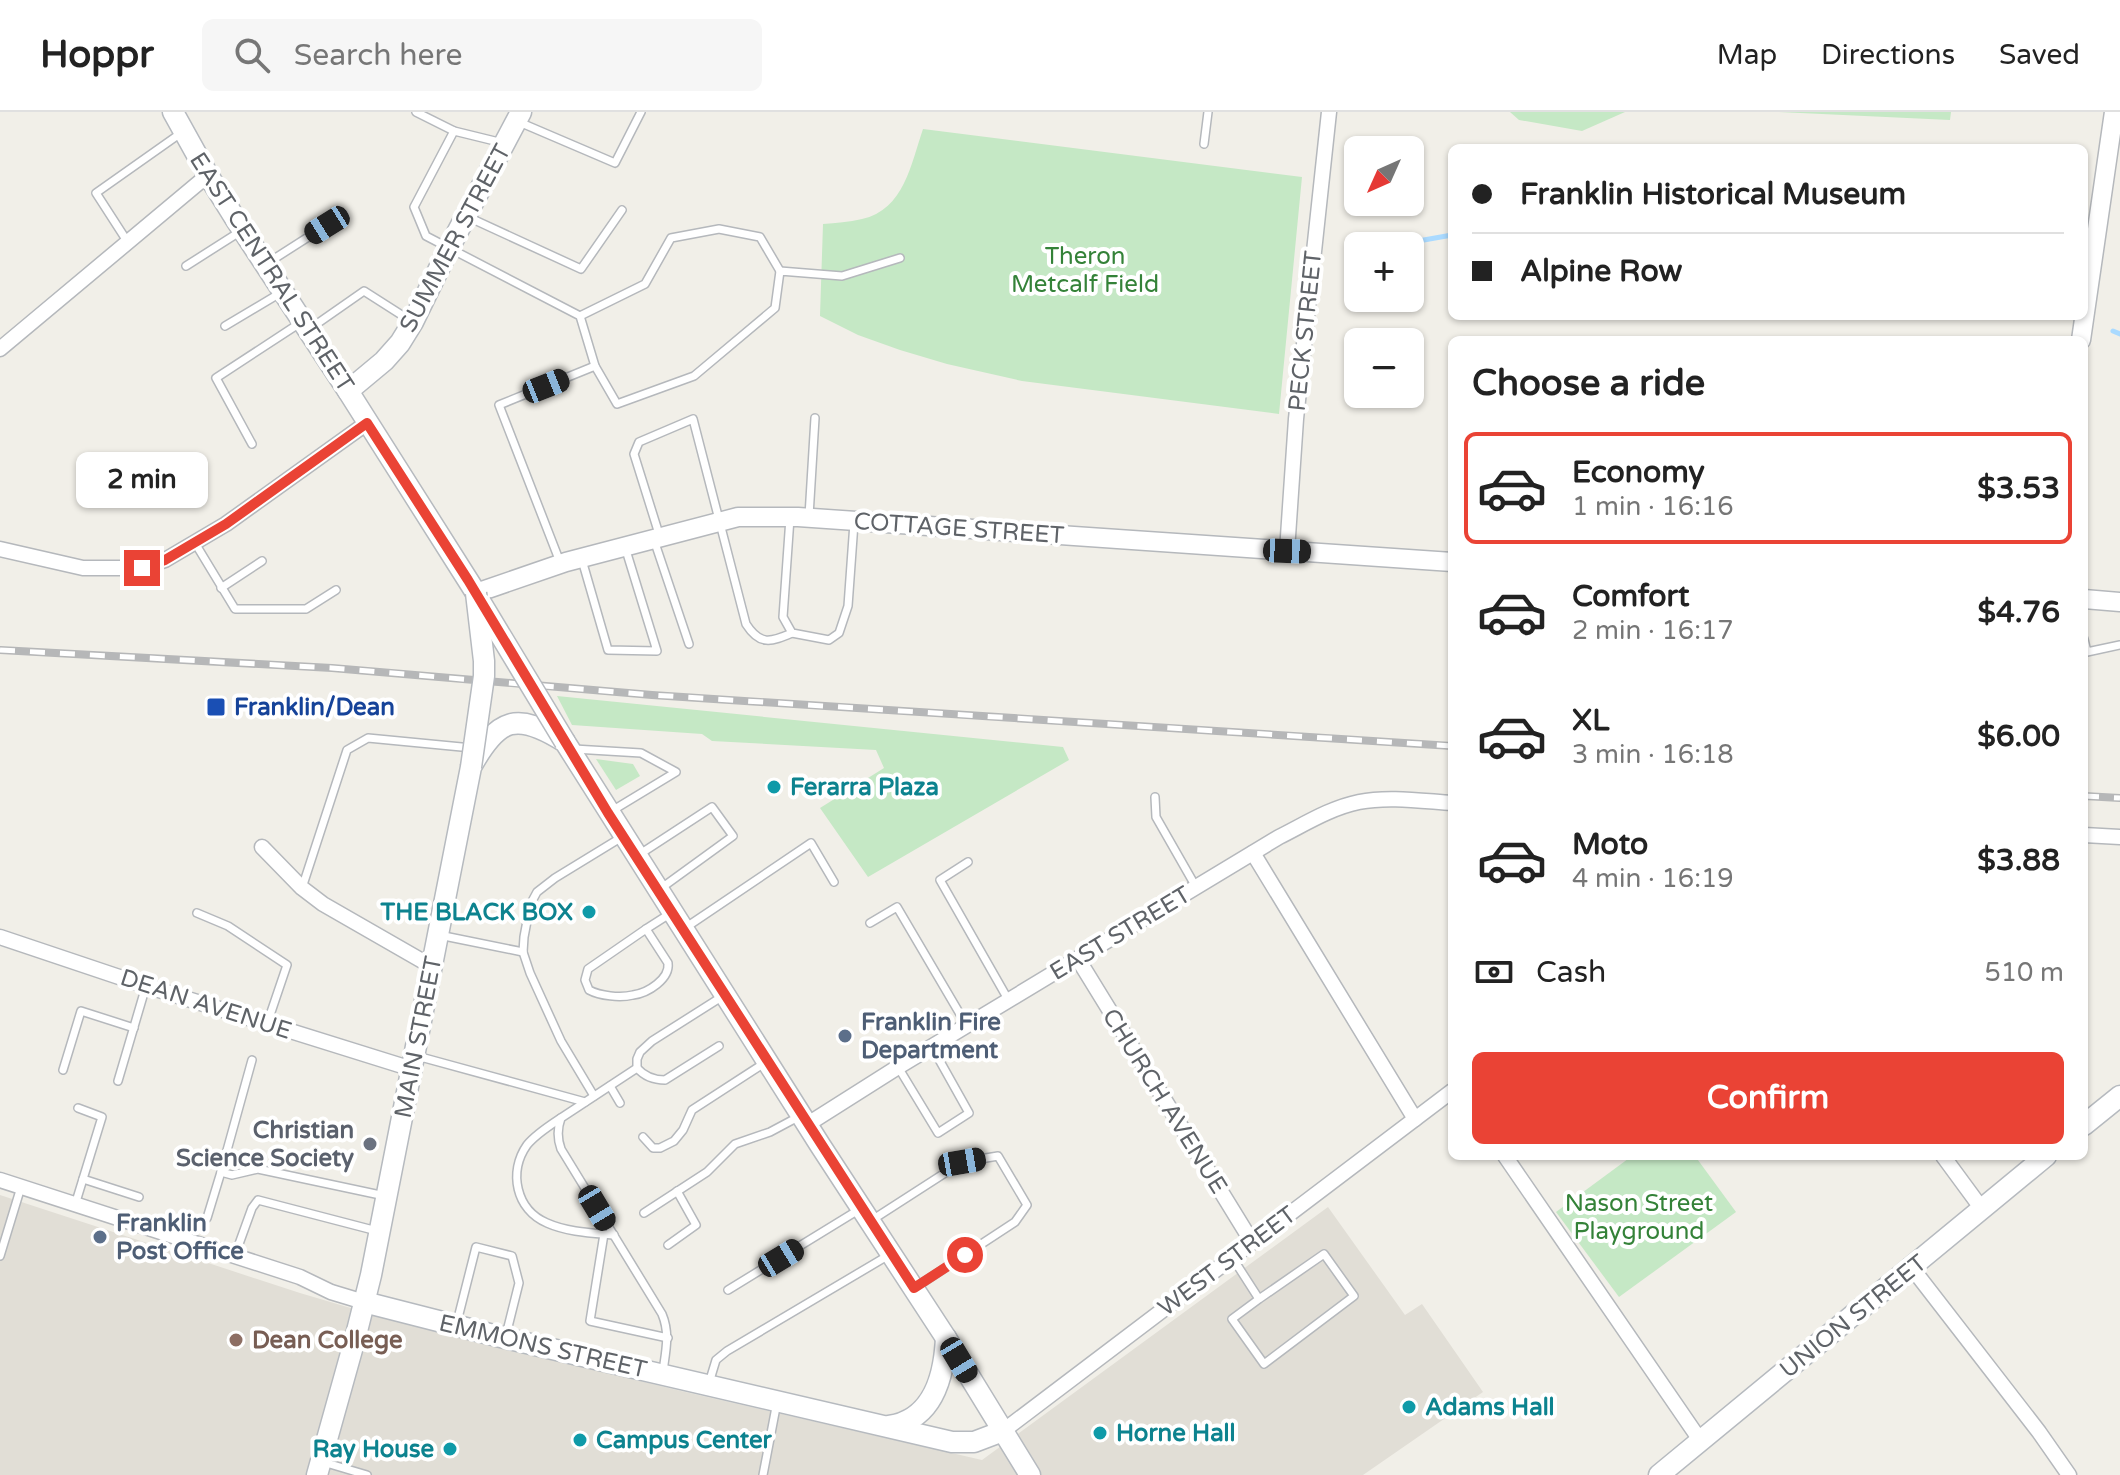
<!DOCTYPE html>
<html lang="en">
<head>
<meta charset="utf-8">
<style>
	:root { --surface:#fff; --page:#f6f6f6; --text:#222; --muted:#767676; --line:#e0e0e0; --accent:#ea4335 }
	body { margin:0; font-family:"Varela Round",sans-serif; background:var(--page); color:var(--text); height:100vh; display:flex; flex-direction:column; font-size:30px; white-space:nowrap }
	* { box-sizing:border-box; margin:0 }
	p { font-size:26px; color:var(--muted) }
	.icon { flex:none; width:44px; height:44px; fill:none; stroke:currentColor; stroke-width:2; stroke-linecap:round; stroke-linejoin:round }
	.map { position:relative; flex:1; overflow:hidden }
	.drawer { position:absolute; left:1448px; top:224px; width:640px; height:824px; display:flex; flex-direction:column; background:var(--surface); border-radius:12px; box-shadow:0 2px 6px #0004 }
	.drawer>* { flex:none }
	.guide { position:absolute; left:1448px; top:32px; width:640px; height:176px; border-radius:12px; box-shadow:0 2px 6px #0004; display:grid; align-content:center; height:176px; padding:0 24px; background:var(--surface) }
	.needle { width:52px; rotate:225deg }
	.buttons { position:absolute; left:1344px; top:24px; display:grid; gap:16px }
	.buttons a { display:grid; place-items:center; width:80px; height:80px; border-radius:12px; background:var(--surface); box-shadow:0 2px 6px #0004; font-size:40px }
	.end { position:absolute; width:36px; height:36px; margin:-18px; border:10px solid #ea4335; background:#fff; box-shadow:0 0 0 4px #fff }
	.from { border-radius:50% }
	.bubble { position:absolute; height:56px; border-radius:12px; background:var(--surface); box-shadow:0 2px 6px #0004; font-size:26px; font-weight:700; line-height:56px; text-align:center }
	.car { position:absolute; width:24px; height:48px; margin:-24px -12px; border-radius:10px; box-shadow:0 0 6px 2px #0007; background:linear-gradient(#222 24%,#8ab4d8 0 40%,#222 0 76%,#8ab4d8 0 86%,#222 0) }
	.guide b { display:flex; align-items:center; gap:28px; height:76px; font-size:30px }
	.guide b+b { border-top:2px solid var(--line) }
	.guide i { width:20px; height:20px; background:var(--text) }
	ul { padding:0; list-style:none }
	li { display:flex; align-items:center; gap:24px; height:112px; margin:0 16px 12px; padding:0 8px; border:4px solid transparent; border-radius:12px }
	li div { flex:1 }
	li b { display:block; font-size:30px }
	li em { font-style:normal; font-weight:700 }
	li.on { border-color:var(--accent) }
	li>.icon { width:72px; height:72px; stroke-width:1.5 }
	h2 { padding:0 24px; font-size:36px; line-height:96px }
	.pay { display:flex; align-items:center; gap:20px; height:88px; padding:0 24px; font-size:30px }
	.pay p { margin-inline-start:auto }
	.primary-button { display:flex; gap:16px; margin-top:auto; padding:16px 24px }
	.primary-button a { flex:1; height:92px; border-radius:12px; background:var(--accent); color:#fff; font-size:32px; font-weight:700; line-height:92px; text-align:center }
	header { display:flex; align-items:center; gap:48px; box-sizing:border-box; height:112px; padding:0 40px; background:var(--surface); border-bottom:2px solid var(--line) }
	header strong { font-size:38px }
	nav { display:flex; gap:44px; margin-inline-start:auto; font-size:28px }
	.search { width:560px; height:72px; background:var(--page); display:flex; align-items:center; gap:20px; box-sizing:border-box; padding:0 28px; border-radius:12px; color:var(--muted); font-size:30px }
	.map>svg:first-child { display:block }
</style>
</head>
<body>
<header>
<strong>Hoppr</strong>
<div class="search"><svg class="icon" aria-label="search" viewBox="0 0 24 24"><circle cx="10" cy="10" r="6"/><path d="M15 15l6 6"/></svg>Search here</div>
<nav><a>Map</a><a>Directions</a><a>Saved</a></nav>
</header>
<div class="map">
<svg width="2120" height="1363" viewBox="0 0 2120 1363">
	<rect width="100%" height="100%" fill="#f1efe8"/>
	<!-- education -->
	<path fill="#e1ded6" d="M0,1083L300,1181L398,1210L681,1279L982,1348L1328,1095L1405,1203L1422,1192L1483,1280L1363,1363H0Z"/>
	<!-- green -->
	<g fill="#c5e8c5">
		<path d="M1510,0H1625L1582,19L1519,8Z"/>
		<path d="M1779,0H1951L1950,8Z"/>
		<path d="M923,17L1302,65L1279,302L1022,269L947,252L900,238L858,223L820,204L823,112C836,111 849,110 862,107C904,98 911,52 923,17Z"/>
		<path d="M557,584L1063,635L1069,648L868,765L820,696L884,656L876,638L712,629L702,622L572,613Z"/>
		<path d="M596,647L633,652L640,664L616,678Z"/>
		<path d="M1632,1044H1695L1736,1100L1619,1185L1556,1100Z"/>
	</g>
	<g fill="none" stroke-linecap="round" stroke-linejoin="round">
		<!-- stream -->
		<g stroke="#aadaff" stroke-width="5">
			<path d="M1390,134L1452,123"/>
			<path d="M2113,219L2120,222"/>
		</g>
		<!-- service casing -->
		<g stroke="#b5b8bc" stroke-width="10">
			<g id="service">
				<path d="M416,0L454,19L503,31"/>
				<path d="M519,10L615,51L641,0"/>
				<path d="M454,19L414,95L426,124L580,204L595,254L617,292L694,264L775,196L780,159L842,164L900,146"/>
				<path d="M1204,32L1208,0"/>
				<path d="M468,105L581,157L622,98"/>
				<path d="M127,129L96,81L181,21"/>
				<path d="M266,152L327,113"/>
				<path d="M186,154L241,119"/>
				<path d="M580,204L645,172L671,126L719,117L760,125L780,159"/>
				<path d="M225,214L282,180"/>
				<path d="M311,216L364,179L411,209"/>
				<path d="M252,332L216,266L300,211"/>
				<path d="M809,404L815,306"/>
				<path d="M790,406L783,505L792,521L829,528L839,521L848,494L854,411"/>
				<path d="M659,422L634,342L639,330L693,307L746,512C760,534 771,530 792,521"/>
				<path d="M654,428L689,532"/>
				<path d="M195,431L235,497H306L336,478"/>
				<path d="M582,448L608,538L657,539L625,435"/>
				<path d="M560,450L499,293L595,254"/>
				<path d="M221,476L262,449"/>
				<path d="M2084,527L2087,540L2120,533"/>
				<path d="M574,637L641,641L676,660L610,700"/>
				<path d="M1155,685L1156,705L1196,775"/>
				<path d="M637,744L712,695L733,724L660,777"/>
				<path d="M968,750L940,768L1009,889"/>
				<path d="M302,776L347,638L368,626L472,636"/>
				<path d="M197,801L228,814L287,853L267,912"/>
				<path d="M870,811L897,795L967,914"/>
				<path d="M685,816L811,731L834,770"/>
				<path d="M646,817L668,851C670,867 648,881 633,883C620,886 600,884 589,878L585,868L588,857Z"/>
				<path d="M646,817L671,801"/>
				<path d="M439,823L523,840"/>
				<path d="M417,944L585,990"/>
				<path d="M252,948L221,1060L232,1063L258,1057L385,1084"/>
				<path d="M898,955L938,1021L969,1001L932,935"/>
				<path d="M637,956C644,964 653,968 665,968L719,934"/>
				<path d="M63,958L81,899L134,916"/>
				<path d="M118,969L146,874"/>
				<path d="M610,974L620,991"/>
				<path d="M594,984L561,929L530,861L523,840L524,825L530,793L537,780L555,766L622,725"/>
				<path d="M561,1006C549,1014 536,1022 527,1033C508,1060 516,1098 547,1111C567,1120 592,1121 614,1123"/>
				<path d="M643,1025L653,1036H660L674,1029L683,1018L692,998L766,950"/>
				<path d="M83,1067L139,1085"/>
				<path d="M75,1093L102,1005L78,996"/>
				<path d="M644,1101L707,1060L735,1032L770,1020L800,1004"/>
				<path d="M207,1106L221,1060"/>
				<path d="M872,1108L962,1050L998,1044L1027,1093L1015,1110L916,1175"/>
				<path d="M604,1122L590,1209L668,1226"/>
				<path d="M668,1133L696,1113L677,1079"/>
				<path d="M235,1143L252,1096L258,1088L377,1119"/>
				<path d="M0,1144L21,1075"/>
				<path d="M1232,1145L1259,1187L1232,1207L1264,1252L1354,1184L1324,1142L1259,1187"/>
				<path d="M728,1178L860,1097"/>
				<path d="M457,1210L476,1135L512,1144L519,1171L506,1223"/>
				<path d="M663,1259C666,1238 670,1221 662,1202L561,1037C557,1026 557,1017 561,1006L637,956V947L640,940L652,929L723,884"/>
				<path d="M709,1271L716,1248L727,1239L889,1143"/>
				<path d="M323,1350L367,1363"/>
				<path d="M763,1363L777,1290"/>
			</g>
		</g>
		<!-- minor casing -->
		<g stroke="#b5b8bc" stroke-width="17">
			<g id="minor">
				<path d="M0,237L208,63"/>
				<path d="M0,437L83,456H142L165,448L226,412L367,311"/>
				<path d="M1287,439L1296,307L1329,0"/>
				<path d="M2084,723L2120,725"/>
				<path d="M262,735L302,776L323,792L431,854"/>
				<path d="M1253,741L1415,1007"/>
				<path d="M0,825L146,874L412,957"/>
				<path d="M1078,847L1252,1130"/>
				<path d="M808,1012L898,955L1279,725C1305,712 1330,696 1359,690C1388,684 1422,689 1452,691"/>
				<path d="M1505,1044L1700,1328"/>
				<path d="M1943,1044L1982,1097"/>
				<path d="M0,1068L300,1165L331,1180L364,1190"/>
				<path d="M1912,1156L2039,1320L2069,1363"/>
				<path d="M1003,1319L1452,979"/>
			</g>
		</g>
		<!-- tertiary casing -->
		<g stroke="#b5b8bc" stroke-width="21">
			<g id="tertiary">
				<path d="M2081,228L2114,0"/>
				<path d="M476,481L566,450L738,405H798L1452,450"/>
				<path d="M2084,487L2120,490"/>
			</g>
		</g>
		<!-- secondary casing -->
		<g stroke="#b6babf" stroke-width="23">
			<g id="secondary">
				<path d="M173,0L208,63L236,108L348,279L476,481"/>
				<path d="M348,279L384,249L400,231L413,210L449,136L521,0"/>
				<path d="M2084,1013L2120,984"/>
				<path d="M364,1190L505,1226L952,1330H974L1003,1319"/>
				<path d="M889,1314C933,1308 944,1265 946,1226"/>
				<path d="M317,1363L355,1227L371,1163L471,655C498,606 516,599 565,630L820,1033L946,1226L1030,1363"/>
				<path d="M1659,1363L2046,1044"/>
			</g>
		</g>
		<!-- service -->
		<use href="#service" stroke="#fff" stroke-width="7"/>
		<!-- minor -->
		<use href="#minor" stroke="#fff" stroke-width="14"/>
		<!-- tertiary -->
		<use href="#tertiary" stroke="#fff" stroke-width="18"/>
		<!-- secondary -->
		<use href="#secondary" stroke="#fff" stroke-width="20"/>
		<!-- rail casing -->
		<g stroke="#b6b7b8" stroke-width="8">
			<g id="rail">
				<path d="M0,538L332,556L652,583L1452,634"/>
				<path d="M2084,684L2120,686"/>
			</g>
		</g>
		<!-- rail -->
		<use href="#rail" stroke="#fff" stroke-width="5" stroke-dasharray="15" stroke-linecap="butt"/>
		<!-- secondary-bridge casing -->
		<g stroke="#b6babf" stroke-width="23" stroke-linecap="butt">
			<g id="secondary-bridge">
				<path d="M481,491L565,630"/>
				<path d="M471,655L484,564V549L476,481"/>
			</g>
		</g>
		<!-- secondary-bridge -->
		<use href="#secondary-bridge" stroke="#fff" stroke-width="20"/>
	</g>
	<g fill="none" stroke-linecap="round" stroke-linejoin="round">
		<!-- route -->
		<path stroke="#ea4335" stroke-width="10" d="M142,456L165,448L226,412L367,311L468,468L608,701L914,1176L965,1143"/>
	</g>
	<!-- markers -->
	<rect fill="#1a4fb4" stroke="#fff" stroke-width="3" x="206" y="585" width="20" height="20" rx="4"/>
	<g fill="#0f9aa8" stroke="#fff" stroke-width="3">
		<circle cx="774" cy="675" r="8"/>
		<circle cx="589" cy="800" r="8"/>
		<circle cx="1409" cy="1295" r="8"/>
		<circle cx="1100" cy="1321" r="8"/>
		<circle cx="580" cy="1328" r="8"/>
		<circle cx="450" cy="1337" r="8"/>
	</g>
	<g fill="#5c6f8a" stroke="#fff" stroke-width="3">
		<circle cx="845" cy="924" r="8"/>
		<circle cx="100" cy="1125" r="8"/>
	</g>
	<circle fill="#6b7280" stroke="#fff" stroke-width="3" cx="370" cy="1032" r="8"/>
	<circle fill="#8d6e63" stroke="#fff" stroke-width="3" cx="236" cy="1228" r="8"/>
	<g text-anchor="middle" stroke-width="8" stroke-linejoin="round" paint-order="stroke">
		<!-- street labels -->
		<g font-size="24" fill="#5f6368" stroke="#fff">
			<text transform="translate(455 126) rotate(-62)" y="8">SUMMER STREET</text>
			<text transform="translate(272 160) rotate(57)" y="8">EAST CENTRAL STREET</text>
			<text transform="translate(1305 219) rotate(-84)" y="8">PECK STREET</text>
			<text transform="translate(959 416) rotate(4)" y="8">COTTAGE STREET</text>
			<text transform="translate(1120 821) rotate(-31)" y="8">EAST STREET</text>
			<text transform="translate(206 892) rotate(18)" y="8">DEAN AVENUE</text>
			<text transform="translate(418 925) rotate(-79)" y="8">MAIN STREET</text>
			<text transform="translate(1165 989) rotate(58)" y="8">CHURCH AVENUE</text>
			<text transform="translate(1227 1149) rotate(-37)" y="8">WEST STREET</text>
			<text transform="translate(1853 1204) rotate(-39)" y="8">UNION STREET</text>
			<text transform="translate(543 1234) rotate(13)" y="8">EMMONS STREET</text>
		</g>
		<!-- park labels -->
		<g font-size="24" fill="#348238" stroke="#fff">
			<text x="1085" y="152">Theron<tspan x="1085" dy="28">Metcalf Field</tspan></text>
			<text x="1639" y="1099">Nason Street<tspan x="1639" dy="28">Playground</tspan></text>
		</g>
		<!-- transit labels -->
		<g font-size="24" font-weight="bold" fill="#164399" stroke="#fff" text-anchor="start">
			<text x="234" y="603">Franklin/Dean</text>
		</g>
		<!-- culture labels -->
		<g font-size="24" font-weight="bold" fill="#0d838f" stroke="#fff" text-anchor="start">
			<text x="790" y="683">Ferarra Plaza</text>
			<text x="573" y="808" text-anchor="end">THE BLACK BOX</text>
			<text x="1425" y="1303">Adams Hall</text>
			<text x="1116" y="1329">Horne Hall</text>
			<text x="596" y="1336">Campus Center</text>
			<text x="434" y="1345" text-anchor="end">Ray House</text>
		</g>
		<!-- service labels -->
		<g font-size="24" font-weight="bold" fill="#4e5e75" stroke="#fff" text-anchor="start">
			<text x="861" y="918">Franklin Fire<tspan x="861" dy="28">Department</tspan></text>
			<text x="116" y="1119">Franklin<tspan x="116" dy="28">Post Office</tspan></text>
		</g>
		<!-- worship labels -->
		<g font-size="24" font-weight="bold" fill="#5b616d" stroke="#fff" text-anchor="end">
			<text x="354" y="1026">Christian<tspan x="354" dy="28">Science Society</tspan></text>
		</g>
		<!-- education labels -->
		<g font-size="24" font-weight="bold" fill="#785e54" stroke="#fff" text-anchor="start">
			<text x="252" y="1236">Dean College</text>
		</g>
	</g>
</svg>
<div class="buttons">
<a><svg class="needle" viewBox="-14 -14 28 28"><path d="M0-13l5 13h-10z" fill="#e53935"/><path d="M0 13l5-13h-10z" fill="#767676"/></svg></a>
<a>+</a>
<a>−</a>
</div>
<i class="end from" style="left:965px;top:1143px"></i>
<i class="end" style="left:142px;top:456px"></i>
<div class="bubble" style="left:76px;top:340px;width:132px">2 min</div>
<i class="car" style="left:327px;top:113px;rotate:238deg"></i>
<i class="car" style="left:546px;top:274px;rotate:68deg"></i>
<i class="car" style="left:1287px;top:439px;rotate:92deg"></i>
<i class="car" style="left:962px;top:1050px;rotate:80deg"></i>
<i class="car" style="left:597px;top:1096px;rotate:149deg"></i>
<i class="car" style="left:781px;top:1146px;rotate:59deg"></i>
<i class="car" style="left:959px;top:1248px;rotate:149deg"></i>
<div class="guide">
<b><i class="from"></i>Franklin Historical Museum</b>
<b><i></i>Alpine Row</b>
</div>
<section class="drawer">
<h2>Choose a ride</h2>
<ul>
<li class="on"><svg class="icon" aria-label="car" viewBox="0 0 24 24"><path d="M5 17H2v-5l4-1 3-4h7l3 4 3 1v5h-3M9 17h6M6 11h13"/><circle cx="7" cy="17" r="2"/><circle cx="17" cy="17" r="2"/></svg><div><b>Economy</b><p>1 min · 16:16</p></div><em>$3.53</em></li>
<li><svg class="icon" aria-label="car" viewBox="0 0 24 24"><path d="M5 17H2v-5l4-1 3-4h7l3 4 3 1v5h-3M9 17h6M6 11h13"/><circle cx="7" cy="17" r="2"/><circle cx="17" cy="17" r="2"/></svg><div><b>Comfort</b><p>2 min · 16:17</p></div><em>$4.76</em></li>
<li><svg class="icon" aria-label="car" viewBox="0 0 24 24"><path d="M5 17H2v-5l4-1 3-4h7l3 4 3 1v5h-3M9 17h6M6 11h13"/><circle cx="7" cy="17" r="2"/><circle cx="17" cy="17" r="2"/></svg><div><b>XL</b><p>3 min · 16:18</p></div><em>$6.00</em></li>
<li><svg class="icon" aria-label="car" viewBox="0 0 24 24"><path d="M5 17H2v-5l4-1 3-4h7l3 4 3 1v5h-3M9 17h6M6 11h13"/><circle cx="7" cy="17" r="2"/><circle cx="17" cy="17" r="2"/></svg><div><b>Moto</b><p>4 min · 16:19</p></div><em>$3.88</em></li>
</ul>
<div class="pay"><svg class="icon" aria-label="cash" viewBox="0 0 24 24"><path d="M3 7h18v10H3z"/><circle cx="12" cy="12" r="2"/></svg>Cash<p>510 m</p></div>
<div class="primary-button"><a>Confirm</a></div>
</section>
</div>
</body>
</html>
